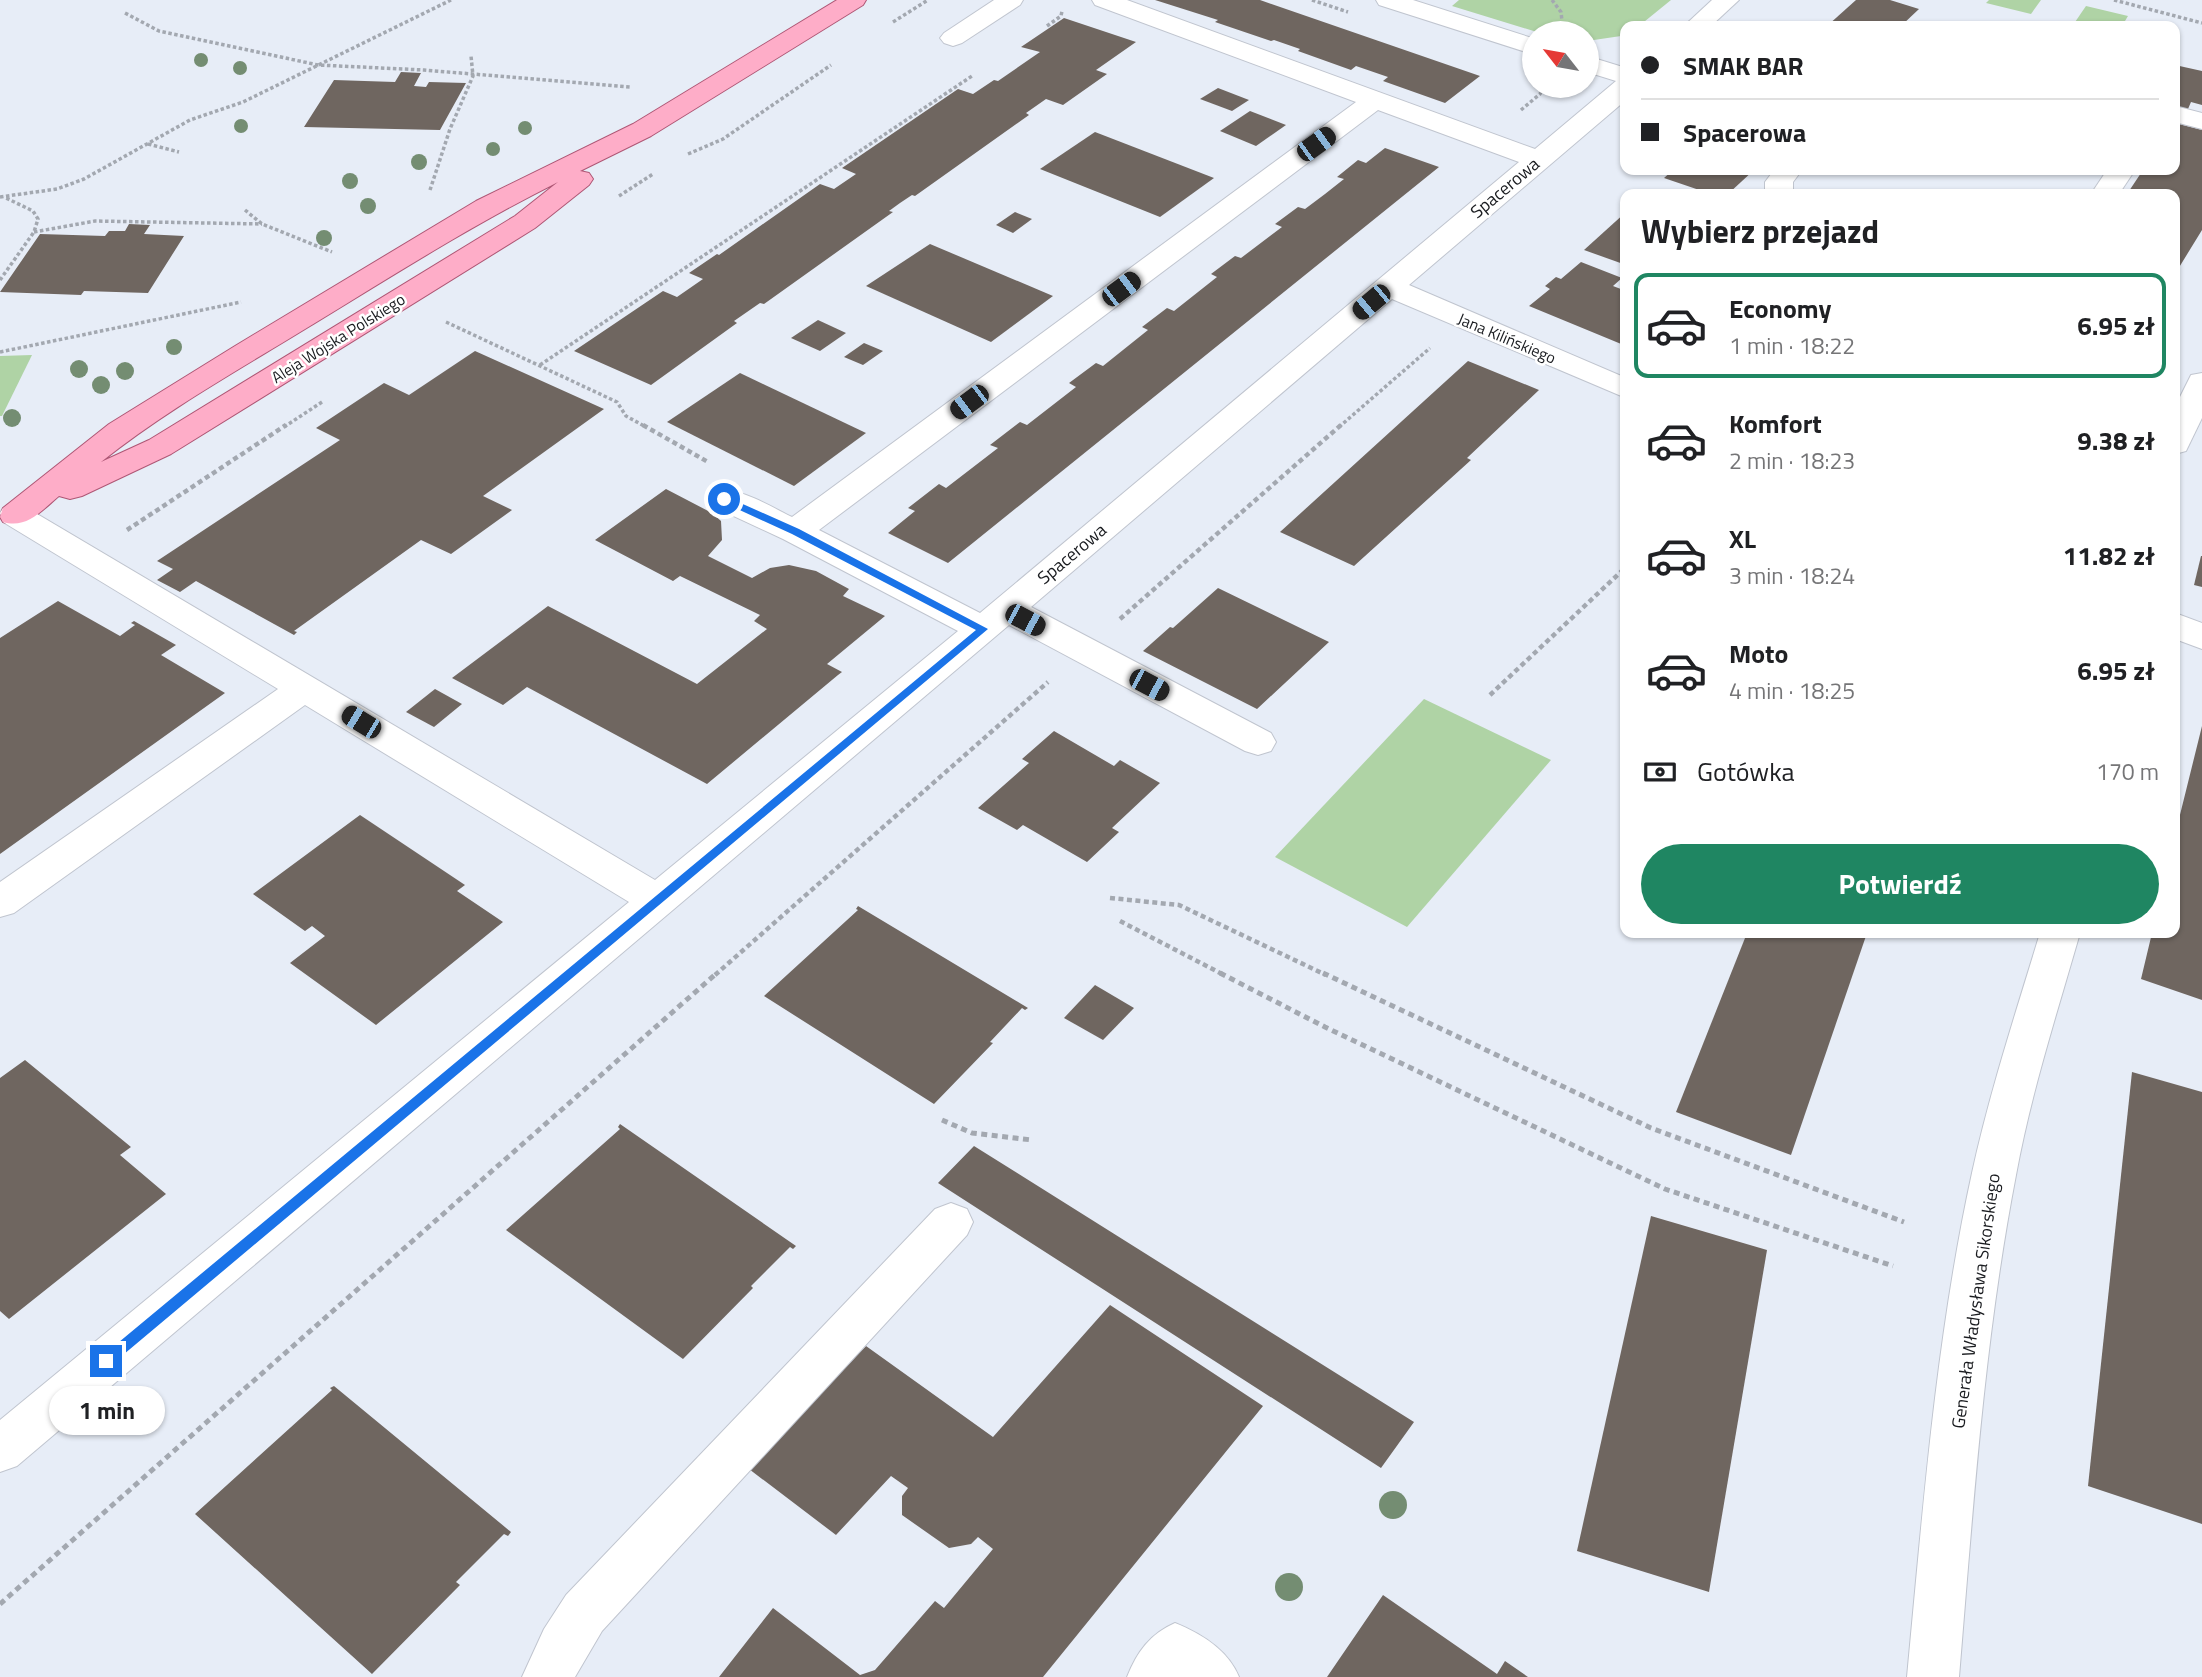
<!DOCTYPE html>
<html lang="pl">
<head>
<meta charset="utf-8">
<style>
	:root { --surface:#fff; --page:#f2f2f2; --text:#202124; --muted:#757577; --line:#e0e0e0; --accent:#1f8662 }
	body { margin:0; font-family:"Titillium Web",sans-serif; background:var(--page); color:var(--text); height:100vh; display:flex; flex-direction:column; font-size:26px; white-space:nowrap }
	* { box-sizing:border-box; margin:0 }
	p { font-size:23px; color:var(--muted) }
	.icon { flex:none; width:38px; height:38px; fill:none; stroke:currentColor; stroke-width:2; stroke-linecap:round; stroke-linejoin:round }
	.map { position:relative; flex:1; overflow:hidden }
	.side { position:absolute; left:1620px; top:189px; width:560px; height:749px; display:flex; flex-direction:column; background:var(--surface); border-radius:14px; box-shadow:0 2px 5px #0004 }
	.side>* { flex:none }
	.banner { position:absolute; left:1620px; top:21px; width:560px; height:154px; border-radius:14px; box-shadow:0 2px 5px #0004; display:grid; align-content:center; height:154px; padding:0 21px; background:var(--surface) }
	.needle { width:46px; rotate:301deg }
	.buttons { position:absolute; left:1522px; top:21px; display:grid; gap:14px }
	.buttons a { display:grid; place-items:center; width:77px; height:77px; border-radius:50%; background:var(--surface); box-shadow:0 2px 5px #0004; font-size:35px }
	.end { position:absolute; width:32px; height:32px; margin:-16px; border:9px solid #1a73e8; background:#fff; box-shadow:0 0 0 4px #fff }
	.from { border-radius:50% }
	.bubble { position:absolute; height:49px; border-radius:24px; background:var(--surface); box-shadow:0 2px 5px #0004; font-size:23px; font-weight:700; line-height:49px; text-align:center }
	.car { position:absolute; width:21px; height:42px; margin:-21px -10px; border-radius:9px; box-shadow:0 0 5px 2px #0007; background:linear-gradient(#222 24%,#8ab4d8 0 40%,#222 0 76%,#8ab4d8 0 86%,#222 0) }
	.banner b { display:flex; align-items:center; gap:24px; height:66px; font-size:26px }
	.banner b+b { border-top:2px solid var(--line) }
	.banner i { width:18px; height:18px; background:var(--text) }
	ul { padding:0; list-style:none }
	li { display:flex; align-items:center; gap:21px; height:105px; margin:0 14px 10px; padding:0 7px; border:4px solid transparent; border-radius:14px }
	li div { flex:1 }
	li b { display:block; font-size:26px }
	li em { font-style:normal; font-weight:700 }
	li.selected { border-color:var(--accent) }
	li>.icon { width:63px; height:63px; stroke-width:1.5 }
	h2 { padding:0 21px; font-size:32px; line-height:84px }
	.pay { display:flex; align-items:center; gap:18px; height:77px; padding:0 21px; font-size:26px }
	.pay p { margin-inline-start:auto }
	.primary-button { display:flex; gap:14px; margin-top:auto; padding:14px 21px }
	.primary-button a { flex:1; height:80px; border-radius:42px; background:var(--accent); color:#fff; font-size:28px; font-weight:700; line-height:80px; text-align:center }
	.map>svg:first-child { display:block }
</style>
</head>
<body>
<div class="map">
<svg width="2202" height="1677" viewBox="0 0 2202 1677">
	<rect width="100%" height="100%" fill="#e7edf7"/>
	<!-- green -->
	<g fill="#afd3a5">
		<path d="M1459,0H1671L1639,26H1626V34L1621,36L1587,41V33H1540L1452,6Z"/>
		<path d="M1989,0H2041L2031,14L1986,3Z"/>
		<path d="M2086,6L2128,16L2122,26L2073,25Z"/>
		<path d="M32,355L2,416H0V356Z"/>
		<path d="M1424,699L1551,760L1407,927L1275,857Z"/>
	</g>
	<!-- building -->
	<g fill="#6f6660">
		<path d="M1155,0H1260L1480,76L1445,103L1383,81L1388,77L1356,66L1351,70L1298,51L1300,49L1274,40L1271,41L1215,22L1218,20Z"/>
		<path d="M1856,0H1890L1919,9L1901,26H1827Z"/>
		<path d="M1064,18L1136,42L1096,70L1107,74L1063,105L1046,99L1026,113L1029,115L915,196L912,195L900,203L889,211L893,212L764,304L760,303L734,321L737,323L651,385L574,351L663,291L677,297L703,279L689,273L717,254L719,255L820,184L834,189L856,174L842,168L958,89L973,94L994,80L998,81L1040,52L1021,47Z"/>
		<path d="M2175,65L2202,71V105L2191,102L2188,109L2175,106Z"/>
		<path d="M401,72L421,73L414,86L426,87L429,82L466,83L440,130L304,127L334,80L395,82Z"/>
		<path d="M1218,88L1249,100L1232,111L1200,99Z"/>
		<path d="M1250,111L1286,125L1256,146L1220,131Z"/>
		<path d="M2175,123L2202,130V230L2175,274V194H2127L2143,170H2175Z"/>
		<path d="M1095,132L1214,178L1160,217L1040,169Z"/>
		<path d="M1385,148L1439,167L948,563L888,533L915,511L908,508L939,484L946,488L998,448L990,445L1020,422L1027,425L1076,387L1069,383L1096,363L1103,366L1148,330L1142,327L1167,308L1174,311L1217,277L1211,274L1235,256L1241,258L1282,227L1275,224L1298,207L1305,209L1325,194L1344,179L1337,177L1358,160L1366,163Z"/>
		<path d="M1673,170H1754L1728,194H1711L1664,178Z"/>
		<path d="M1015,212L1032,219L1013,233L996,225Z"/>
		<path d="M1626,212V265L1584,250Z"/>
		<path d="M129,224L150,225L144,234L184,236L148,293L84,291L81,295L0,292L40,234L105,236L109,231H125Z"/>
		<path d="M930,244L1053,296L991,342L866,286Z"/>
		<path d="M1581,262L1622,278L1613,286L1626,291V346L1529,306L1550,289L1545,286L1556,277L1561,279Z"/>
		<path d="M818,320L846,333L820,351L791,338Z"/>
		<path d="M864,343L883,351L863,365L844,357Z"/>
		<path d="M475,351L604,409L483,496L512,510L451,554L421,540L294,631L297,632L294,635L196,581L180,592L157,580L173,569L157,561L340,440L316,428L384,383L409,395Z"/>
		<path d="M1468,361L1539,390L1467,458L1471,460L1354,566L1280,532Z"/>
		<path d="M740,373L866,433L794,486L667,422Z"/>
		<path d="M666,489L712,513L721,521L722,540L708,556L752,578L770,568L789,565L816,571L849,589L843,596L885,616L827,664L842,672L838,675L707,784L527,687L503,705L452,678L548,606L697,684L767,629L754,621L760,615L680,576L673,581L595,540Z"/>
		<path d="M2201,556H2202V587L2194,585Z"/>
		<path d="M1218,588L1329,642L1257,709L1143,651L1170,627L1173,628Z"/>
		<path d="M58,601L120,636L135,625L131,623L134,621L176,645L161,655L225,693L0,854V638Z"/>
		<path d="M435,689L462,704L434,727L406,712Z"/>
		<path d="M2202,726V1000L2141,979L2152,933H2175V835Z"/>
		<path d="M1054,731L1114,766L1120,760L1160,783L1112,828L1119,832L1087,862L1023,825L1017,830L978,808L1029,763L1022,759Z"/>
		<path d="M360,815L465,885L457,891L503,922L376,1025L290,963L325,936L312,926L305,931L253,894Z"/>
		<path d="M858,906L1028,1008L1025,1010L1022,1008L990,1042L993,1043L934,1104L764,996L858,910L856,909Z"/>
		<path d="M1747,933H1867L1791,1155L1676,1112Z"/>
		<path d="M1095,985L1134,1008L1103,1040L1064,1018Z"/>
		<path d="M25,1060L131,1147L120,1155L166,1194L9,1319L0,1311V1078Z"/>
		<path d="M2132,1072L2202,1092V1524L2088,1486Z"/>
		<path d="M620,1124L796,1246L793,1249L790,1247L751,1286L753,1288L683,1359L506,1230L620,1129L618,1127Z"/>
		<path d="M974,1146L1221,1301L1414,1422L1381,1468L938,1183Z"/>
		<path d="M1651,1216L1767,1250L1709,1592L1577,1551Z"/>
		<path d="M1110,1305L1263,1406L1043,1677H719L773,1608L860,1675L875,1670L935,1601L944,1608L993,1549L978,1537L971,1544L949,1548L902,1515V1496L908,1488L891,1476L836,1535L749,1469L866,1346L993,1437Z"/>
		<path d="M334,1386L511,1532L508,1536L504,1534L456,1582L460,1585L372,1674L195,1514L332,1390L330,1388Z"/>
		<path d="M1383,1595L1497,1674L1505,1661L1528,1677H1327Z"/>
	</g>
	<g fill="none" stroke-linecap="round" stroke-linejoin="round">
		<!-- minor casing -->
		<g stroke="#c0c5cf" stroke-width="2">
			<g id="minor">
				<path d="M994,0H1023L1020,5L962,43L953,46L944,43L940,38L944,33Z"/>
				<path d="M1092,0H1127L1535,149L1616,81L1587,72V56L1626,68V100L1409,285L1626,378V398L1392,299L1031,607L1271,733L1276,742L1271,751L1258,755L1245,751L1009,625L17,1466L0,1472V1420L629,902L305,705L14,913L0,917V882L278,689L3,522L0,513L3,508L15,505L27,508L655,880L958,631L783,539L712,506L708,499L712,492C738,485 769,506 792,517L1356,102L1095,5ZM1378,110L1519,162L980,613L819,530Z"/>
				<path d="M1376,0H1413L1535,39V55L1379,5Z"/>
				<path d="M1712,0H1739L1711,26H1684Z"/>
				<path d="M2175,106L2202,113V129L2175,122Z"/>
				<path d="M1774,170H1802L1793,182V194H1765V182Z"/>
				<path d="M2107,170H2135L2119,194H2091Z"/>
				<path d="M2202,373V418L2186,451L2175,454V407L2191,375Z"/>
				<path d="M2175,613L2202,623V649L2175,639Z"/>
				<path d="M2040,933H2080C2057,1013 2031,1093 2016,1175C1984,1340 1973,1509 1959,1677H1907C1923,1508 1936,1338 1972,1173C1990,1091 2016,1012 2040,933Z"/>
				<path d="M951,1203L967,1209L973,1222L967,1235L602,1631L575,1677H522L544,1629L566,1595L935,1209Z"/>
				<path d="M1175,1623C1202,1634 1228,1650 1239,1677H1127C1137,1652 1150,1634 1175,1623Z"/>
			</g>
		</g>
		<!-- major casing -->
		<g stroke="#ae5775" stroke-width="2">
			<path id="major" d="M837,0H866L863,5L651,136L580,171L589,173L593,179L589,185L535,228L171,454L82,496L70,499L59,496C41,511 27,529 3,522L0,517L3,508L109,424L235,346L476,201L633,124ZM558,182L515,216L149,440L101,462C166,410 240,369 310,326C392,276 472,225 558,182Z"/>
		</g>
		<!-- path-far2 -->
		<g stroke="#a3a8b0" stroke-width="3.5" stroke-dasharray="3.5 2.5" stroke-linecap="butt">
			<path d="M1312,0L1348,12"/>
			<path d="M1552,0L1561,12L1562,21"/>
			<path d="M2114,0L2202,23"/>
			<path d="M125,13L159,31L318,65L424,70L630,87"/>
			<path d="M893,22L928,0"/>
			<path d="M1047,26L1061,16L1062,11"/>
			<path d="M1521,110L1540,94L1543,86"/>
			<path d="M148,144L179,152"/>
			<path d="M688,154L723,139L831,65"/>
			<path d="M430,190L450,129L473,76L471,56"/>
			<path d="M619,196L653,174"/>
			<path d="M0,197L57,189L84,179L190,120L243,102L451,0"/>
			<path d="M245,210L262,224L332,252"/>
			<path d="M34,232L95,221L262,224"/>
			<path d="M0,280L34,232L38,219L33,211L4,197"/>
			<path d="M446,322L617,402L626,416L646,427"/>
			<path d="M0,352L241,302"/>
			<path d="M540,365L972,76"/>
			<path d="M284,427L322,402"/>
			<path d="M1339,427L1430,348"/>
		</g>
		<!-- path-far1 -->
		<g stroke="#a3a8b0" stroke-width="4.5" stroke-dasharray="5 3.5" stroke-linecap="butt">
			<path d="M643,425L708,462"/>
			<path d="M127,530L286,425"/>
			<path d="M1120,619L1341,425"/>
			<path d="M1490,695L1626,567"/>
			<path d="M1110,898L1179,905L1326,975"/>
			<path d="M1120,921L1224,975"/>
			<path d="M715,975L1048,682"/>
		</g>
		<!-- path -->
		<g stroke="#a3a8b0" stroke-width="5" stroke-dasharray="6 4.5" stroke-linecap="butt">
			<path d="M1220,973L1325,1027L1665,1189L1893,1266"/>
			<path d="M1323,973L1651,1128L1904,1222"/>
			<path d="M942,1120L972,1133L1032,1140"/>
			<path d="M0,1604L717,973"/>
		</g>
		<!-- minor -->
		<use href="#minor" fill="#fff" fill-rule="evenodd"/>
		<!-- major -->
		<use href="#major" fill="#feadc8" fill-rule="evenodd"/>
	</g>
	<!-- trees -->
	<g fill="#748d72">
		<circle cx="201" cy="60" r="7"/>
		<circle cx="240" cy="68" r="7"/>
		<circle cx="241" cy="126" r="7"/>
		<circle cx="525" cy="128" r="7"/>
		<circle cx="493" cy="149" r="7"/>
		<circle cx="419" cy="162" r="8"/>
		<circle cx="350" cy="181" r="8"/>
		<circle cx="368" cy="206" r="8"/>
		<circle cx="324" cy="238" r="8"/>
		<circle cx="174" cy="347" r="8"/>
		<circle cx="79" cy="369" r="9"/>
		<circle cx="125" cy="371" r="9"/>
		<circle cx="101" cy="385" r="9"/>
		<circle cx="12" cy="418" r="9"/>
		<circle cx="1393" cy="1505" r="14"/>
		<circle cx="1289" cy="1587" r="14"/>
	</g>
	<!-- route -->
	<path fill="#1a73e8" d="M720,497H727L799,529L988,629L111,1365H101V1357L976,630L792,534L720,501Z"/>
	<g text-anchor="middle" stroke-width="5" stroke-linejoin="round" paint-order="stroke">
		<!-- far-street labels -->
		<g font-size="16" fill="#191b1f" stroke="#fff">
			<text transform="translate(338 338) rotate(-32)" y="6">Aleja Wojska Polskiego</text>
			<text transform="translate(1507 338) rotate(23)" y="6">Jana Kilińskiego</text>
		</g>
		<!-- street labels -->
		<g font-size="18" fill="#191b1f" stroke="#fff">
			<text transform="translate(1505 188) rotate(-40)" y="6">Spacerowa</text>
			<text transform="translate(1072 554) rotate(-40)" y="6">Spacerowa</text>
			<text transform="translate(1976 1301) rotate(-82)" y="6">Generała Władysława Sikorskiego</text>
		</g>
	</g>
</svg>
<div class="buttons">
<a><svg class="needle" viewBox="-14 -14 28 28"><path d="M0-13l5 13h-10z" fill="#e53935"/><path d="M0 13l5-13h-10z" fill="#757577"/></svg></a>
</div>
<i class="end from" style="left:724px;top:499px"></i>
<i class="end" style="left:106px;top:1361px"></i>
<div class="bubble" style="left:49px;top:1386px;width:116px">1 min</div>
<i class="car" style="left:1316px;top:144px;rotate:54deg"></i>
<i class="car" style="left:1121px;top:289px;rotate:53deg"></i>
<i class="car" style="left:1371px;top:302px;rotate:230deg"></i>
<i class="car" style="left:969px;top:402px;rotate:233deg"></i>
<i class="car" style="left:1025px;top:620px;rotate:118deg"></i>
<i class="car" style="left:1149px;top:685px;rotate:118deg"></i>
<i class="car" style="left:361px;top:722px;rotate:301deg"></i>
<div class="banner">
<b><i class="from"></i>SMAK BAR</b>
<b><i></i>Spacerowa</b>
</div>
<section class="side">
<h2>Wybierz przejazd</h2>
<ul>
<li class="selected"><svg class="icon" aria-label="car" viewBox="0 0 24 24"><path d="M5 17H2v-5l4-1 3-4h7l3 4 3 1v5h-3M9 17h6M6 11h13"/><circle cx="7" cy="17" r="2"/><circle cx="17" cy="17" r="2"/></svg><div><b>Economy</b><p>1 min · 18:22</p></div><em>6.95 zł</em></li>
<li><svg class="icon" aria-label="car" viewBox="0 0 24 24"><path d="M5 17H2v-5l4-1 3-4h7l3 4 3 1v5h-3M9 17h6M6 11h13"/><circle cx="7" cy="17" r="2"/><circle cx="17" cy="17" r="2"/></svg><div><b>Komfort</b><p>2 min · 18:23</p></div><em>9.38 zł</em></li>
<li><svg class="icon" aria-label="car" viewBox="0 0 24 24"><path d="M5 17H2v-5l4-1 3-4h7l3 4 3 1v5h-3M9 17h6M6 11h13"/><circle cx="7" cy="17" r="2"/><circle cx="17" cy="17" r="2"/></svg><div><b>XL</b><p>3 min · 18:24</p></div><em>11.82 zł</em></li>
<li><svg class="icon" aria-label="car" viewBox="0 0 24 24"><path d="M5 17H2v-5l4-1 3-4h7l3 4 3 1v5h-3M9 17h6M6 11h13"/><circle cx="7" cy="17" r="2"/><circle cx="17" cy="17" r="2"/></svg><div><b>Moto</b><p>4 min · 18:25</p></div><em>6.95 zł</em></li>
</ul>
<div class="pay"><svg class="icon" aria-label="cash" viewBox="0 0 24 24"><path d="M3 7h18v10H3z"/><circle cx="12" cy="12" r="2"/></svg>Gotówka<p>170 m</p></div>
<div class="primary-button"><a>Potwierdź</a></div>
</section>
</div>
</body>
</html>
